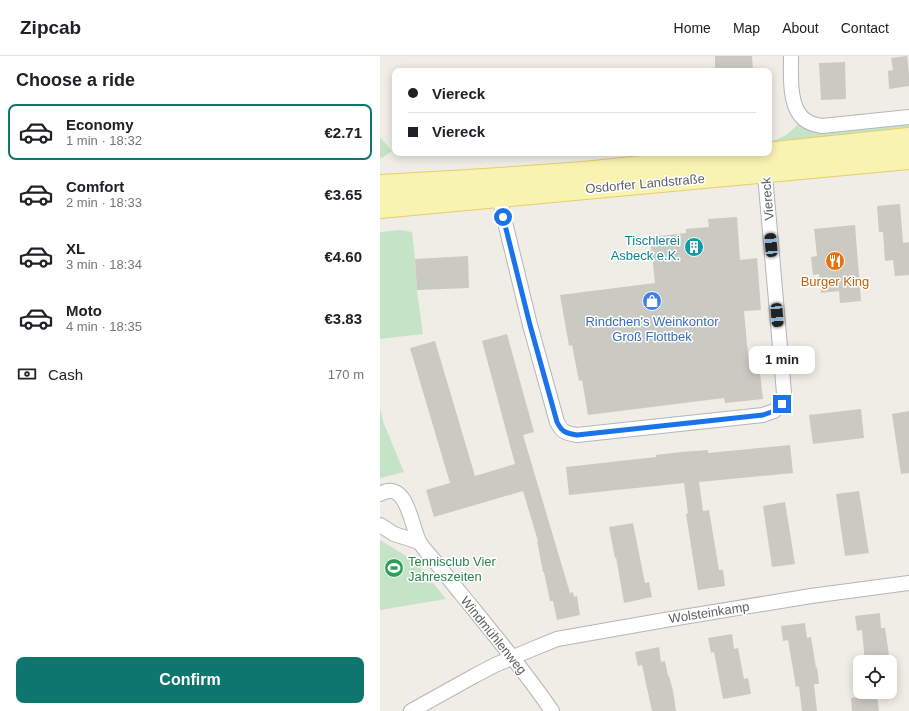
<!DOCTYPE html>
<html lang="en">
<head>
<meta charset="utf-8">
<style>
	:root { --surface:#fff; --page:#f6f6f6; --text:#202124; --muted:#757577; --line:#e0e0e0; --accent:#0f766e }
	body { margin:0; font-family:Helvetica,sans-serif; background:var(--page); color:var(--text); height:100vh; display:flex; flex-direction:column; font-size:15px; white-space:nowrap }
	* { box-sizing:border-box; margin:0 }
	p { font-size:13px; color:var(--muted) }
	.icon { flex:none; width:22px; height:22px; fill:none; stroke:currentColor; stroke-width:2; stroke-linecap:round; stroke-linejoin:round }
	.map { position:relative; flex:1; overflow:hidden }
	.details { display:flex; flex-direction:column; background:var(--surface); width:380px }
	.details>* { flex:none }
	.banner { position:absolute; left:12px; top:12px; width:380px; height:88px; border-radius:8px; box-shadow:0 2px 10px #0003; display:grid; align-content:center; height:88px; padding:0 16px; background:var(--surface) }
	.fabs { position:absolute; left:473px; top:599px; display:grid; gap:8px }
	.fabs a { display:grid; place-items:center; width:44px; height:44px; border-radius:8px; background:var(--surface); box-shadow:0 2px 10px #0003; font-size:20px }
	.end { position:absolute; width:18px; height:18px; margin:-9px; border:5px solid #1a73e8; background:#fff; box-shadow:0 0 0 2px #fff }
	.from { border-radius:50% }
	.bubble { position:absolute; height:28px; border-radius:8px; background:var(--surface); box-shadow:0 2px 10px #0003; font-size:13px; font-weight:800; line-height:28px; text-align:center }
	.car { position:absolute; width:12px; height:24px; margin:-12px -6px; border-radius:5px; box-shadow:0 0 3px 1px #0007; background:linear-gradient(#222 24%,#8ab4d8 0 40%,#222 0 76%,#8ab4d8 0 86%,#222 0) }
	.banner b { display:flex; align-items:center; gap:14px; height:38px; font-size:15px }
	.banner b+b { border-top:1px solid var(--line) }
	.banner i { width:10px; height:10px; background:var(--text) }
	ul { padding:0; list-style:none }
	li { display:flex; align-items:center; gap:12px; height:56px; margin:0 8px 6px; padding:0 8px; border:2px solid transparent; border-radius:8px }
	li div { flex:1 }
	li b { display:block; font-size:15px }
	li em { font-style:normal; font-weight:800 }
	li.on { border-color:var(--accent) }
	li>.icon { width:36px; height:36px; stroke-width:1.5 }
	h2 { padding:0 16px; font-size:18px; line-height:48px }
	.pay { display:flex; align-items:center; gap:10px; height:44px; padding:0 16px; font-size:15px }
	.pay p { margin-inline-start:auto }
	.action { display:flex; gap:8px; margin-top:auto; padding:8px 16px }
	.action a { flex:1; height:46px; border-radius:8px; background:var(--accent); color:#fff; font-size:16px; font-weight:800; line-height:46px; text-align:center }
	header { display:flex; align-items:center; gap:24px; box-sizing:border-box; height:56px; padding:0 20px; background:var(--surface); border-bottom:1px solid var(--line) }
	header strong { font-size:19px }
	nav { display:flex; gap:22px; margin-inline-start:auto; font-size:14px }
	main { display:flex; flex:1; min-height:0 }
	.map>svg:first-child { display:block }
</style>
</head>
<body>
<header>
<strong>Zipcab</strong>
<nav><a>Home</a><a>Map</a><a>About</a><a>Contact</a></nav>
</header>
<main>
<section class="details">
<h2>Choose a ride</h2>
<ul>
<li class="on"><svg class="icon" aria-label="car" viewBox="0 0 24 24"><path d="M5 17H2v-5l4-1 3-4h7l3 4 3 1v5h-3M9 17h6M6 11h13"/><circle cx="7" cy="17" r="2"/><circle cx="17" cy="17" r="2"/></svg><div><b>Economy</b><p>1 min · 18:32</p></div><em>€2.71</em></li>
<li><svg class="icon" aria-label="car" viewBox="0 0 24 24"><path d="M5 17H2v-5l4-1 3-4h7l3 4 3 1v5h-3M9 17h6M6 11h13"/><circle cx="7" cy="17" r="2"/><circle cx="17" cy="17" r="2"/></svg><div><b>Comfort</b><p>2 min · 18:33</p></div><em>€3.65</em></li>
<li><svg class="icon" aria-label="car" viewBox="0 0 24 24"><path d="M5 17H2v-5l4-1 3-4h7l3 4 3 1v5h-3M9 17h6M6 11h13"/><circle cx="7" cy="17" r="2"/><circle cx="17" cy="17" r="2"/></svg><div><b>XL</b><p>3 min · 18:34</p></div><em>€4.60</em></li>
<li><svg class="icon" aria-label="car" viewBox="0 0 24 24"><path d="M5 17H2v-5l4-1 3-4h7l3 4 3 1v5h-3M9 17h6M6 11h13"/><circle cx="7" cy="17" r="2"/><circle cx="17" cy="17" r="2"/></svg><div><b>Moto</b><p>4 min · 18:35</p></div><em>€3.83</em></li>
</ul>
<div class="pay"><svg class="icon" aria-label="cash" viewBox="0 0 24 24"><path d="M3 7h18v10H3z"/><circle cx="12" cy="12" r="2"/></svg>Cash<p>170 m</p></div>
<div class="action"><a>Confirm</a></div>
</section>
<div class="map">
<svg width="529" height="655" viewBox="0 0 529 655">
	<rect width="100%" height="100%" fill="#efede6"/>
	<!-- green -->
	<g fill="#c5e4c7">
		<path d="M529,66V73L389,88V86C401,83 409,78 418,68L426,73L437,75Z"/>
		<path d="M0,81L12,95L2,102H0Z"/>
		<path d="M21,174L32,176L35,203L37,235L43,278L0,283V176Z"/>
		<path d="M0,353L4,368L24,416L0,422Z"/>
		<path d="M0,484L36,506L66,543L0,554Z"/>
	</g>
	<!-- building -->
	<g fill="#cac9c2">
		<path d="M335,0H372L373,15H335Z"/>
		<path d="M527,0L529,18V30L509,33L508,15L513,14L511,2Z"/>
		<path d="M465,6L466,43L441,44L439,7Z"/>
		<path d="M520,148L523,187L529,186V219L515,220L513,204L505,205L503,176H499L497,150Z"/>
		<path d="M357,161L360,204L377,202L381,254L364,255L369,310L379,309L383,343L345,347L344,342L208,359L202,324L199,325L192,289L189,290L180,239L275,227L270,181L306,177V173L329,171L328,163Z"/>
		<path d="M475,169L481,245L460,247L459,235L441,237L439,218L433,219L431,201L437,200L434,173Z"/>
		<path d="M88,200L89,232L37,234L35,203Z"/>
		<path d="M127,278L154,376L143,379L190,537L193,536L194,541L197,540L200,559L177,564L173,545H170L164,516H163L157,485H158L143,435L54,461L46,434L70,427L30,292L55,285L95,420L135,408L102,285Z"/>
		<path d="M481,353L484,382L433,388L429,359Z"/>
		<path d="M529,355V417L521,418L512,358Z"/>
		<path d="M410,389L413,417L319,426L323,455L329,454L339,514H343L345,530L318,534L306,458L308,457L304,427L189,439L186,411L276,401V399L301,396L328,394V397Z"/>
		<path d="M479,435L489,497L465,500L456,438Z"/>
		<path d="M405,446L415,508L392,511L383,450Z"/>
		<path d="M253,467L265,527L269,526L272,541L244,547L236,501L235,502L229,471Z"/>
		<path d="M500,557L501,572H505L510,606H485L482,574L477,575L475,560Z"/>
		<path d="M425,567L427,582L431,581L436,612L437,611L439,628H434L437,655H422L419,630L416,631L408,584L403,585L401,570Z"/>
		<path d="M352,578L354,593L358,592L364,623L368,622L371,638L343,643L334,596L331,597L328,582Z"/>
		<path d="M279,591L281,606L285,605L288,620H289L293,635L296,655H272L262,609L258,610L255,596Z"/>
		<path d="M497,639L499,655H472L471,642Z"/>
	</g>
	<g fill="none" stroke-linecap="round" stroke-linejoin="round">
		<!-- street casing -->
		<g stroke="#b3b5ba" stroke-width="16">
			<g id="street">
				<path d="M411,0C411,17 409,45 420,59C425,66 434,69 442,70L529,61"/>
				<path d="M117,133L150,269L177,366C182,376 185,377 197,379L383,359L394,355L402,348L404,337L384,107"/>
				<path d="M0,438C28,422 31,472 40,487C43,492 49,498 53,503C63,515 72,527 82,539C113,577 144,614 172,655"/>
				<path d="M0,469L14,478L39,486"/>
				<path d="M31,655L94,620L115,609L150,594L177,583L285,564L431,540L529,527"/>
			</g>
		</g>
		<!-- primary casing -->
		<g stroke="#e6cd68" stroke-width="24">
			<g id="primary">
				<path d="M0,130C71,126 143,122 214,116C319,106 424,95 529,83"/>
				<path d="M0,151L529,102"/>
			</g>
		</g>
		<!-- street -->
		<use href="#street" stroke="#fff" stroke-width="14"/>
		<!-- primary -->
		<use href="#primary" stroke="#f8f3b1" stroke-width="22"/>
	</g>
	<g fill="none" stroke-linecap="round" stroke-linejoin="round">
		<!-- route -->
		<path stroke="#1a73e8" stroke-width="5" d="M123,161L150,269L177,366C182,376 185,377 197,379L383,359L394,355L402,348"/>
	</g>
	<!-- icons -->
	<defs>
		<g id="building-disc" transform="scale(1)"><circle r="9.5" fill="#0f9aa8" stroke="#fff"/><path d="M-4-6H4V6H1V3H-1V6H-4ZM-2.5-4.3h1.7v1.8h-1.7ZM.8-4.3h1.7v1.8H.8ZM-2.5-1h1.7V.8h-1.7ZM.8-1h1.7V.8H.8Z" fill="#fff"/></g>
		<g id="restaurant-disc" transform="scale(1)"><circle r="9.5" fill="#e8710a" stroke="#fff"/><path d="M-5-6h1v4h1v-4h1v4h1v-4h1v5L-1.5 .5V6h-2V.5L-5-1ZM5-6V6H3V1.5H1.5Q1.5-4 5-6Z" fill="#fff"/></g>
		<g id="shop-disc" transform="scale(1)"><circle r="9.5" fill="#3f7fe0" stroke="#fff"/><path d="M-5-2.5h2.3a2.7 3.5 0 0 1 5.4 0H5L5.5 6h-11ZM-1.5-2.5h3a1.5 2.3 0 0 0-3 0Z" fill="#fff"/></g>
		<g id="stadium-disc" transform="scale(1)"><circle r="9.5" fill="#2e9e5b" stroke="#fff"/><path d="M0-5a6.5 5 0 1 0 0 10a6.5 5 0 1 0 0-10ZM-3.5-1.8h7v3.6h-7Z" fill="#fff"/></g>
	</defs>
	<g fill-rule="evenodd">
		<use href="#building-disc" x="314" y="191"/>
		<use href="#restaurant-disc" x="455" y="205"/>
		<use href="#shop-disc" x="272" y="245"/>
		<use href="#stadium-disc" x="14" y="512"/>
	</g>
	<g text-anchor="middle" stroke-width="3" stroke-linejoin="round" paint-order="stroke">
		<!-- street labels -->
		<g font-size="13" fill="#5e6065" stroke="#fff">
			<text transform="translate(265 127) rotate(-5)" y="5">Osdorfer Landstraße</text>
			<text transform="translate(387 143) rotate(-95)" y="5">Viereck</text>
			<text transform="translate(329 556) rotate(-9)" y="5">Wolsteinkamp</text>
			<text transform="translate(114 579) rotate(51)" y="5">Windmühlenweg</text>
		</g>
		<!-- culture labels -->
		<g font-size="13" fill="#0d838f" stroke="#fff" text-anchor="end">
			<text x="300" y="189">Tischlerei<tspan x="300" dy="15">Asbeck e.K.</tspan></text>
		</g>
		<!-- food labels -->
		<g font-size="13" fill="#c56008" stroke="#fff">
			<text x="455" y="230">Burger King</text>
		</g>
		<!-- shop labels -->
		<g font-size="13" fill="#366cbe" stroke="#fff">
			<text x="272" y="270">Rindchen's Weinkontor<tspan x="272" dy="15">Groß Flottbek</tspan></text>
		</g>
		<!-- leisure labels -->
		<g font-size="13" fill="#27864d" stroke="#fff" text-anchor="start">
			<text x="28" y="510">Tennisclub Vier<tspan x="28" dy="15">Jahreszeiten</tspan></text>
		</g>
	</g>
</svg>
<div class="fabs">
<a><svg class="icon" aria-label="locate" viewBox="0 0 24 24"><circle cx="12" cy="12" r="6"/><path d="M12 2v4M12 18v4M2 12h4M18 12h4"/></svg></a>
</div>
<i class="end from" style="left:123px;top:161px"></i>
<i class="end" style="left:402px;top:348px"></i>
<div class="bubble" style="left:369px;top:290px;width:66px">1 min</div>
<i class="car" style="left:391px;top:189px;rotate:355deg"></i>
<i class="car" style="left:397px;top:259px;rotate:175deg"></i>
<div class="banner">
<b><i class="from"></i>Viereck</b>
<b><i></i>Viereck</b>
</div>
</div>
</main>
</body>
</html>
